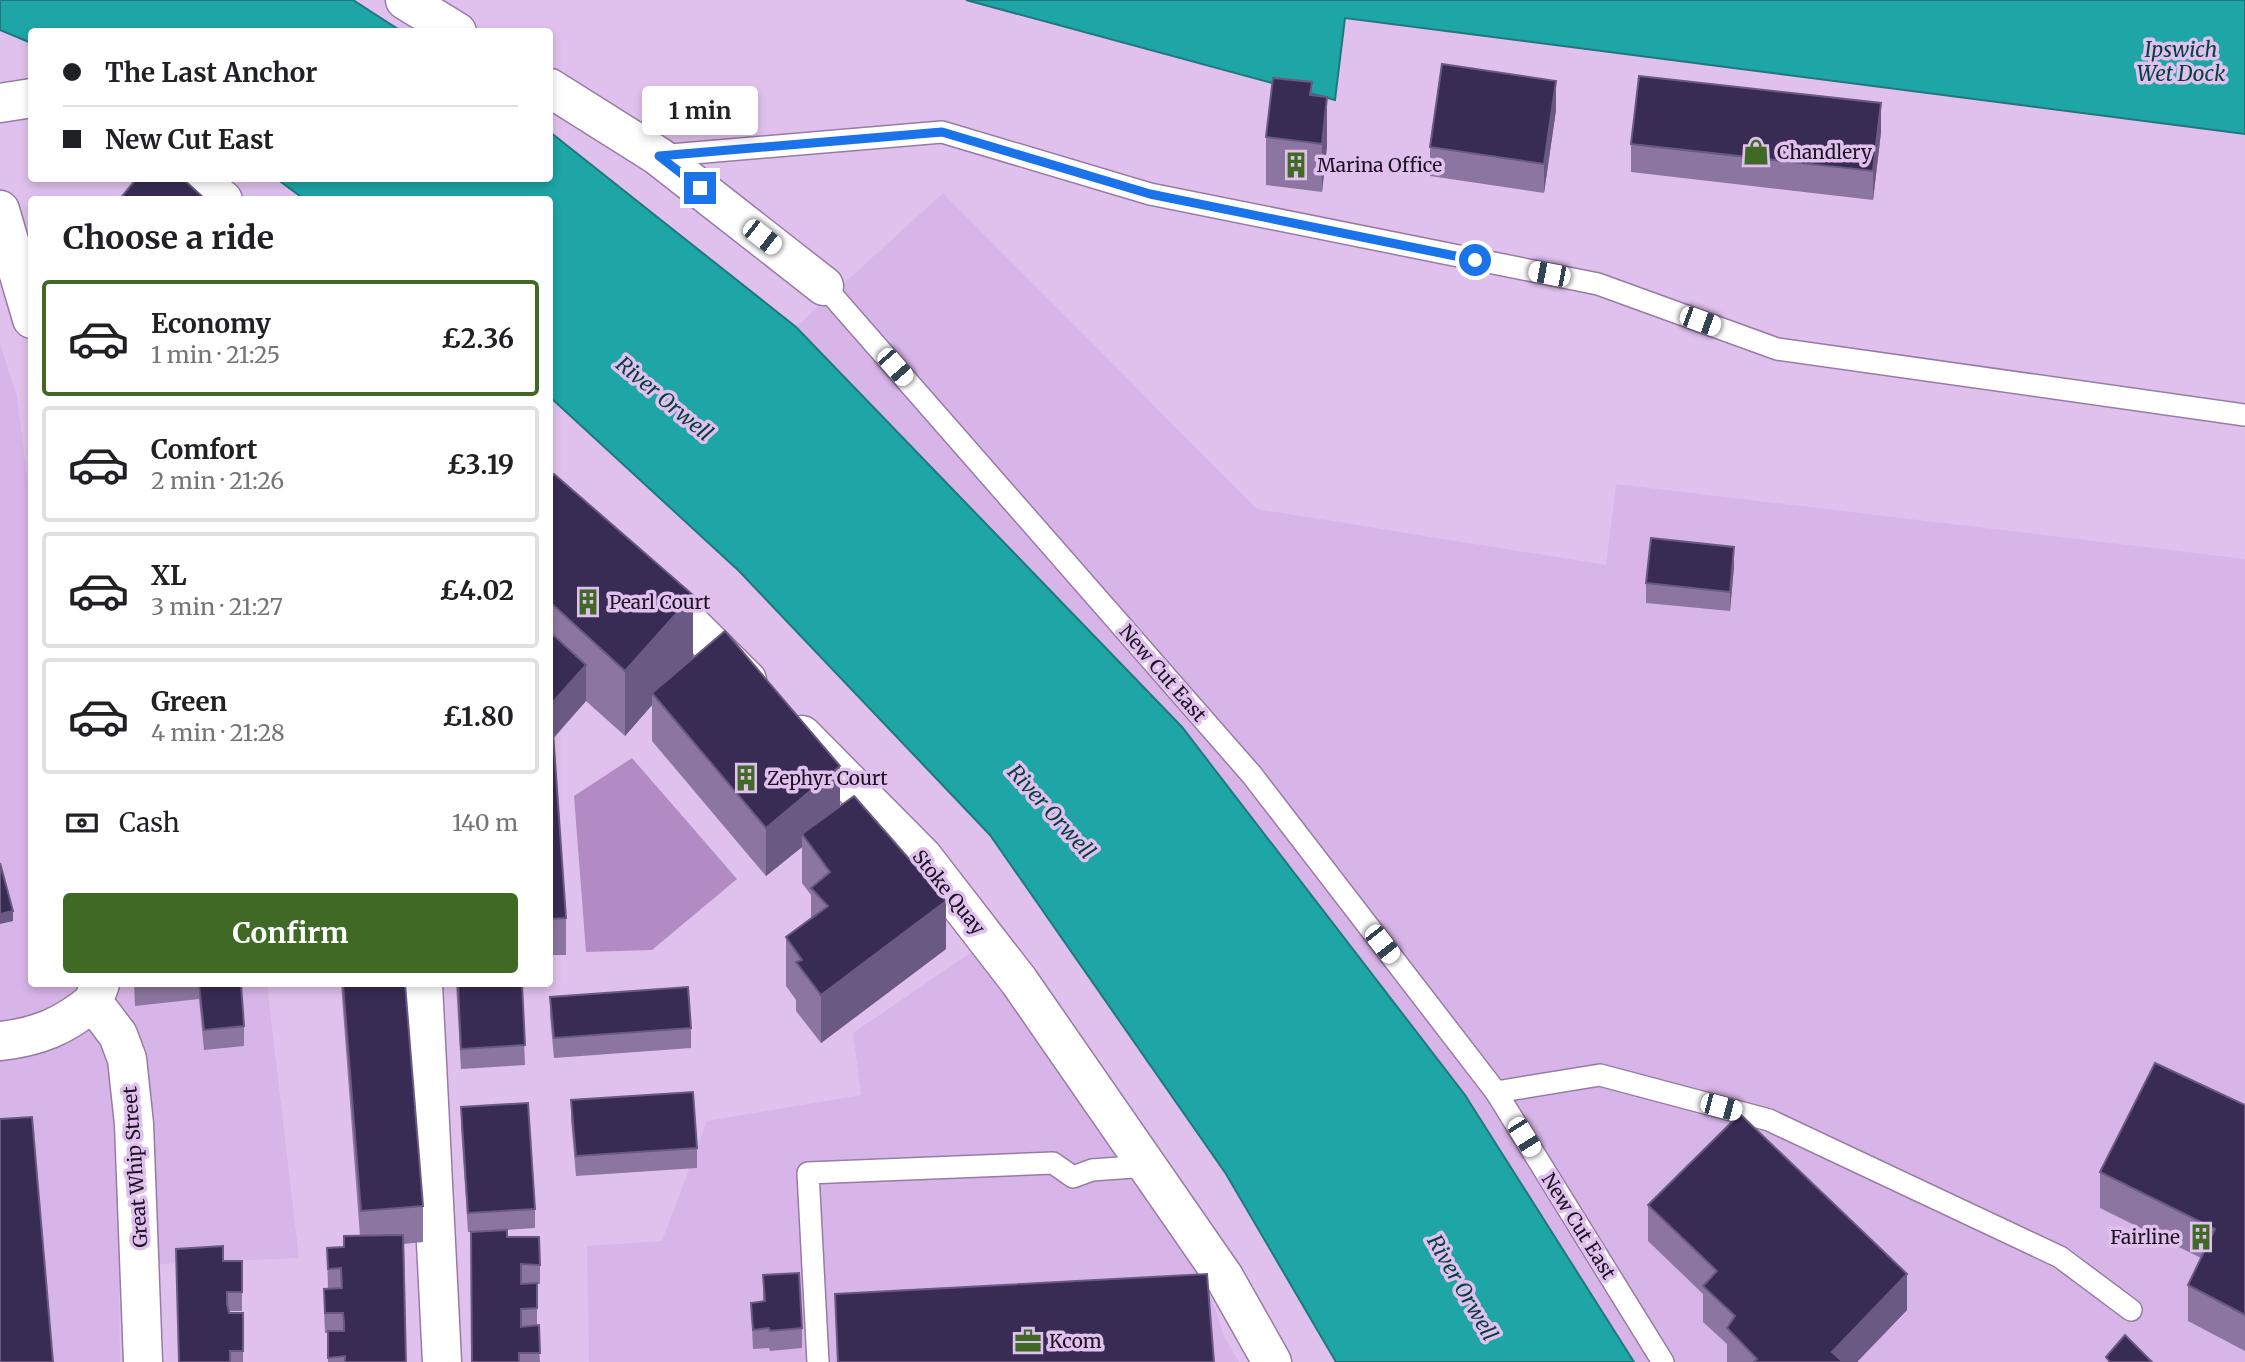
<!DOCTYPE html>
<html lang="en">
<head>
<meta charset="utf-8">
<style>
	:root { --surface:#fff; --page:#f2f2f2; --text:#202124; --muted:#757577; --line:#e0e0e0; --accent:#3f6925 }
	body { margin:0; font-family:Merriweather,serif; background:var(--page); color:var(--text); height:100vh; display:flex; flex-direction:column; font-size:26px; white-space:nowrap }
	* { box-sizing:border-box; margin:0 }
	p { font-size:23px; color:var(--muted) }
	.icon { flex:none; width:38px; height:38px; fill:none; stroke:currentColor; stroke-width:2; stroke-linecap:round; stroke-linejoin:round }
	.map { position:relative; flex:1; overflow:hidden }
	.side { position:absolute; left:28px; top:196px; width:525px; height:791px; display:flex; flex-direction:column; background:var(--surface); border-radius:7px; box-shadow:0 4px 10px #0003 }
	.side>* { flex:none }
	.top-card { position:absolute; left:28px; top:28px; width:525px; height:154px; border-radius:7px; box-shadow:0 4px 10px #0003; display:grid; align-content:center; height:154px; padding:0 35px; background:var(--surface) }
	.end { position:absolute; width:32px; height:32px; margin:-16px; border:9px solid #1a73e8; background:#fff; box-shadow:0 0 0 4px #fff }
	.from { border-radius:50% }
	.bubble { position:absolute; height:49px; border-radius:7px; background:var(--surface); box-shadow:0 4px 10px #0003; font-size:23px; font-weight:700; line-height:49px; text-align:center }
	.car { position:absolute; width:21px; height:42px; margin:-21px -10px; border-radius:9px; box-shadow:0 0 5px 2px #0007; background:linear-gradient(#fff 24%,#345 0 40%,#fff 0 76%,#345 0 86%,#fff 0) }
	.top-card b { display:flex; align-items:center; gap:24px; height:66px; font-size:26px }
	.top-card b+b { border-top:2px solid var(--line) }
	.top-card i { width:18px; height:18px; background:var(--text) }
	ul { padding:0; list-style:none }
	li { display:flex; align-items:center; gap:21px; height:116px; margin:0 14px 10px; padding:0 21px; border:4px solid var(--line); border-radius:7px }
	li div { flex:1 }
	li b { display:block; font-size:26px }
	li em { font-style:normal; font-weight:700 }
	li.selected { border-color:var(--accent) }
	li>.icon { width:63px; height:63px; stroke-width:1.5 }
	h2 { padding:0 35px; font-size:32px; line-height:84px }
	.pay { display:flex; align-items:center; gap:18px; height:77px; padding:0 35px; font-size:26px }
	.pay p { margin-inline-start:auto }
	.primary-button { display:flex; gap:14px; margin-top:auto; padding:14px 35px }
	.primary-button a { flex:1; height:80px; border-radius:7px; background:var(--accent); color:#fff; font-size:28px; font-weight:700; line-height:80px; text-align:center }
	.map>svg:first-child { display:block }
</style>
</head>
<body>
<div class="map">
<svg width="2245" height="1362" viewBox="0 0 2245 1362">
	<rect width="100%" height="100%" fill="#e0c1ee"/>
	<!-- built -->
	<g fill="#d8b5e8">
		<path d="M943,193L1257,509L1606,565L1616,484L2245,559V1362H1634L1465,1095L1182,727L796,327Z"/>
		<path d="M0,343L17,397L32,516V984H267L299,1258L141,1265L119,1270L120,1362H0Z"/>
		<path d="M982,945L1110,1133L1211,1296L1224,1336L1239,1362H589L587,1246L662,1241L707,1121L861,1095L853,1033Z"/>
	</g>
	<!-- green -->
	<path fill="#b38bc4" d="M632,758L737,879L652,950L586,952L574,796Z"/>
	<!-- water -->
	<g fill="#1ea5a6" stroke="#1d797e" stroke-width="2">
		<path d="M0,0H353L401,31L32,32L31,43L0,30Z"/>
		<path d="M966,0H2245V134L1345,18L1335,100Z"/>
		<path d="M550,132L796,327L1182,727L1465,1095L1634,1362H1336L1226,1174L990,835L739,571L550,397V200L304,199L277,179L550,178Z"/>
	</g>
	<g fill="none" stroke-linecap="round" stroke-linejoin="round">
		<!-- lane casing -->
		<g stroke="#987ba5" stroke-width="24">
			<g id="lane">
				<path d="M658,156L942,132L1150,194L1598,284L1777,349L2245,415"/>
				<path d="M824,286L1252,775L1496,1092L1663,1362"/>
				<path d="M1496,1092L1600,1075L1769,1120L2060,1257L2131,1310"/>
				<path d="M818,1362L808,1173L1053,1163L1073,1177L1092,1170L1147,1166"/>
			</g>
		</g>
		<!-- street casing -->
		<g stroke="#987ba5" stroke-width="41">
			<g id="street">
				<path d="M405,0L457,32"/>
				<path d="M550,88L658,156L824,286"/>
				<path d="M0,103L32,98"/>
				<path d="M194,178L223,200"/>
				<path d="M0,210L32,319"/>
				<path d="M655,589L747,680"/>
				<path d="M802,735L923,857L1019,981L1224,1277L1272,1362"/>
				<path d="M100,984L93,1002L118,1035L127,1059L134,1124L143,1362"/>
				<path d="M423,984L442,1362"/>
				<path d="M0,1041C38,1037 64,1026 93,1002"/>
			</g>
		</g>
		<!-- lane -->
		<use href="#lane" stroke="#fff" stroke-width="21"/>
		<!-- street -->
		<use href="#street" stroke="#fff" stroke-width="38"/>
	</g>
	<!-- wall -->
	<g fill="#8c76a1">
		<path d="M1312,95L1327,146L1322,192L1266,185V137Z"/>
		<path d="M1556,110L1544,193L1430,176V147Z"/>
		<path d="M1881,132L1873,200L1631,172V144Z"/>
		<path d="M550,478L693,659L840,807L946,949L821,1043L796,1011V1000L786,986V937L811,918V895L802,883V847L766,876L652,741V705L625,736L586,701L554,738L566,918V955H550Z"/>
		<path d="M1734,566L1730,611L1646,603V583Z"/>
		<path d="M134,984H241L244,1026V1046L204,1050L199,999L135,1006Z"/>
		<path d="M341,984H405L423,1206V1242L404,1244L406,1362H328V1333H325L324,1308V1289H328L327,1248L344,1247L360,1236Z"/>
		<path d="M456,984H522L525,1065L461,1069Z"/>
		<path d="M550,997L691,1028V1048L554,1058L550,1016Z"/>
		<path d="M571,1100L697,1148V1168L576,1176L571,1120Z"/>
		<path d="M2245,1105V1351L2188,1321V1285L2201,1258L2100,1208V1172Z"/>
		<path d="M461,1107L535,1209V1228L490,1231L507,1237L540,1265V1284H537V1325L540,1362H472L471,1232H468L461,1127Z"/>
		<path d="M1648,1205L1907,1310L1857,1362H1727V1344L1703,1322V1294L1648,1241Z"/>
		<path d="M223,1261H242V1311H228L229,1313H243V1362H178Z"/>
		<path d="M763,1275L802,1328V1348L770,1351L769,1348L753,1349L751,1303L763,1302Z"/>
		<path d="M835,1294L1214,1362H837Z"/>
	</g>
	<!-- shaded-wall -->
	<g fill="#6a5982">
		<path d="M1556,81V110L1544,193V164Z"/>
		<path d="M1327,97V146L1322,192V144Z"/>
		<path d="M1881,103V132L1873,200V171Z"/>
		<path d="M1734,547V566L1730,611V592Z"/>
		<path d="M693,595V660L652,693V705L625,736V671Z"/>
		<path d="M586,665V701L551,740V704Z"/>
		<path d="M840,766V815L802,834V847L766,876V828Z"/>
		<path d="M946,901V949L821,1043V995Z"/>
		<path d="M13,911V921L0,924V914Z"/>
		<path d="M1907,1274V1310L1857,1362H1832V1352Z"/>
	</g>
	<!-- building -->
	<g fill="#382c54" stroke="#6a5982" stroke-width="2">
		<path d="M1442,64L1556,81L1544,164L1430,147Z"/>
		<path d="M1639,76L1881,103L1873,171L1631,144Z"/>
		<path d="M1273,78L1312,82L1310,95L1327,97L1322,144L1266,137Z"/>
		<path d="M137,178H182L206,200H119Z"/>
		<path d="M554,474L693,595L625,671L550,602V478Z"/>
		<path d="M1651,538L1734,547L1730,592L1646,583Z"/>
		<path d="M725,631L840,766L766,828L652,693Z"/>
		<path d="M550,632L586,665L551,704L566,918L550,919Z"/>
		<path d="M854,796L946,901L821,995L796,962L802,960L786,937L828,906L811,888L830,872L802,834Z"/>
		<path d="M0,863L13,911L0,914Z"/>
		<path d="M135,984H161L135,986Z"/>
		<path d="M199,984H241L244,1026L204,1030Z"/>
		<path d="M343,984H405L423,1206L361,1211Z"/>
		<path d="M458,984H522L525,1045L461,1049Z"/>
		<path d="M688,987L691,1028L554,1038L550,997Z"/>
		<path d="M2155,1063L2245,1105V1315L2188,1285L2215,1229L2100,1172Z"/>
		<path d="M693,1092L697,1148L576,1156L571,1100Z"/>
		<path d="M528,1103L535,1209L468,1213L461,1107Z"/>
		<path d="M1740,1114L1907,1274L1832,1352L1843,1362H1754L1757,1359L1727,1328L1735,1316L1703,1286L1717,1271L1648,1205Z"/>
		<path d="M32,1117L53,1362H0V1119Z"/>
		<path d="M507,1230V1237H539L540,1265L521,1264V1284L537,1283V1308L521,1309V1327L539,1325L540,1353H519V1362H472L471,1232Z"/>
		<path d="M403,1235L406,1362H345V1356L328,1358V1331H344V1322L343,1313H325L324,1289L342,1288L341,1268L328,1269L327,1248L344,1247V1236Z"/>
		<path d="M223,1246V1261H242V1292H227V1304L229,1313H243V1351H230V1362H179L176,1249Z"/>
		<path d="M799,1273L802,1328L770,1331L769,1328L753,1330L751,1303L765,1301L763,1275Z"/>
		<path d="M1207,1274L1214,1362H838L835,1294Z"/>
		<path d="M2125,1335L2152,1362H2110L2106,1357Z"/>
	</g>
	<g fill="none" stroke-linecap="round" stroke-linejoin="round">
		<!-- route -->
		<path stroke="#1a73e8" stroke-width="9" d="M700,188L659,156L942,132L1150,194L1475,260"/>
	</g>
	<!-- icons -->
	<defs>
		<g id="shop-bare" transform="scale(2.1)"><path d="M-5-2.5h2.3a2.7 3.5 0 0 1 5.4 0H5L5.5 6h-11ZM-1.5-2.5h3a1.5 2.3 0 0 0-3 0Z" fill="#3f6925" stroke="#e0c1ee" stroke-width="2.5" paint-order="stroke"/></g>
		<g id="building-bare" transform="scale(2.1)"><path d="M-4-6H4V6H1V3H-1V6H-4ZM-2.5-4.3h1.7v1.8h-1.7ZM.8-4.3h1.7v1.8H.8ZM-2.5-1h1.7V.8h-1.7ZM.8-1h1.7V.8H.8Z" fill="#3f6925" stroke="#e0c1ee" stroke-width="2.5" paint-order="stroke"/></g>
		<g id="office-bare" transform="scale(2.1)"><path d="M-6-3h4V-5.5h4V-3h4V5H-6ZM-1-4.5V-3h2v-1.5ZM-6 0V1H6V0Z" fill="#3f6925" stroke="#e0c1ee" stroke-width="2.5" paint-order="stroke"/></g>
	</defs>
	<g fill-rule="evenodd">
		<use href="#shop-bare" x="1756" y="152"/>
		<use href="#building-bare" x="1296" y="165"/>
		<use href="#building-bare" x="588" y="602"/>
		<use href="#building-bare" x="746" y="778"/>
		<use href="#building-bare" x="2201" y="1237"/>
		<use href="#office-bare" x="1028" y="1341"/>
	</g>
	<g text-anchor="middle" stroke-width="7" stroke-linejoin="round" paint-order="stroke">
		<!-- poi labels -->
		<g font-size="19" fill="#1c1121" stroke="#e0c1ee" text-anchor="start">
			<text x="1777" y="159">Chandlery</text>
			<text x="1317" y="172">Marina Office</text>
			<text x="609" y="609">Pearl Court</text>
			<text x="767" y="785">Zephyr Court</text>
			<text x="2180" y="1244" text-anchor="end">Fairline</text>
			<text x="1049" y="1348">Kcom</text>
		</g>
		<!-- street labels -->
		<g font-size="19" fill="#1c1121" stroke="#e0c1ee">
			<text transform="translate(1163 673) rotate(49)" y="7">New Cut East</text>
			<text transform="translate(949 892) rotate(51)" y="7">Stoke Quay</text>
			<text transform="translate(135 1167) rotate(-94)" y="7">Great Whip Street</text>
			<text transform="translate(1579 1226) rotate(58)" y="7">New Cut East</text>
		</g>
		<!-- water labels -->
		<g font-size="21" font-style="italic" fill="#043f3f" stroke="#e0c1ee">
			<text x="2181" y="57">Ipswich<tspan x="2181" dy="24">Wet Dock</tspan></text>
			<text transform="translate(664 399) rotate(40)" y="7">River Orwell</text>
			<text transform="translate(1051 812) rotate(48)" y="7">River Orwell</text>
			<text transform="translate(1462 1288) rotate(60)" y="7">River Orwell</text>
		</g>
	</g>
</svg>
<i class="end from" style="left:1475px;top:260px"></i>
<i class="end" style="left:700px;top:188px"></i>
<div class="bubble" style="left:642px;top:86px;width:116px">1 min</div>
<i class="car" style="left:762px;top:237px;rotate:128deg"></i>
<i class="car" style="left:1549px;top:274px;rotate:281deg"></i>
<i class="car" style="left:1700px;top:321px;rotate:110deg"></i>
<i class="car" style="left:895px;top:367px;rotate:139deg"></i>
<i class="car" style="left:1382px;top:944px;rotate:142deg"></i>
<i class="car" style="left:1721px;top:1107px;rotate:105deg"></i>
<i class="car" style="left:1524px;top:1137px;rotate:148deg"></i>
<div class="top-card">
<b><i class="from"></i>The Last Anchor</b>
<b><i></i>New Cut East</b>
</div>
<section class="side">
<h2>Choose a ride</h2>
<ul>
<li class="selected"><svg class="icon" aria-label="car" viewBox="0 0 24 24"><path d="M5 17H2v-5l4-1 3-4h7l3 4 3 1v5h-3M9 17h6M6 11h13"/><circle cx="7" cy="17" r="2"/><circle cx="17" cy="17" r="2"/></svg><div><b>Economy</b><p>1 min · 21:25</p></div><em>£2.36</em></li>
<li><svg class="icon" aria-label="car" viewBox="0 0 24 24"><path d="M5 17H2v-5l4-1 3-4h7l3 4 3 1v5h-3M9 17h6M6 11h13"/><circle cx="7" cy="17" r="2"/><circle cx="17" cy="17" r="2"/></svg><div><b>Comfort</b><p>2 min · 21:26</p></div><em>£3.19</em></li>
<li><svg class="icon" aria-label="car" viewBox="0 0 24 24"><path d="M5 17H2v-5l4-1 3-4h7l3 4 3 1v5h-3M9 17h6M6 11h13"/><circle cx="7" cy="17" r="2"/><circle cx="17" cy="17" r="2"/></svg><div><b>XL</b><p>3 min · 21:27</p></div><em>£4.02</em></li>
<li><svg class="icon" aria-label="car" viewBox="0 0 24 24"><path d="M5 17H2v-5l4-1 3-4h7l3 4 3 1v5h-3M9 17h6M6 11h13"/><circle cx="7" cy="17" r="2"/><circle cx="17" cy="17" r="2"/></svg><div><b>Green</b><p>4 min · 21:28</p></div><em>£1.80</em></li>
</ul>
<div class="pay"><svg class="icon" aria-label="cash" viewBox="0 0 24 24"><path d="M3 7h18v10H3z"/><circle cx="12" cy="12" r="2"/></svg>Cash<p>140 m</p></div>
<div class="primary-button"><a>Confirm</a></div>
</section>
</div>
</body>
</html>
